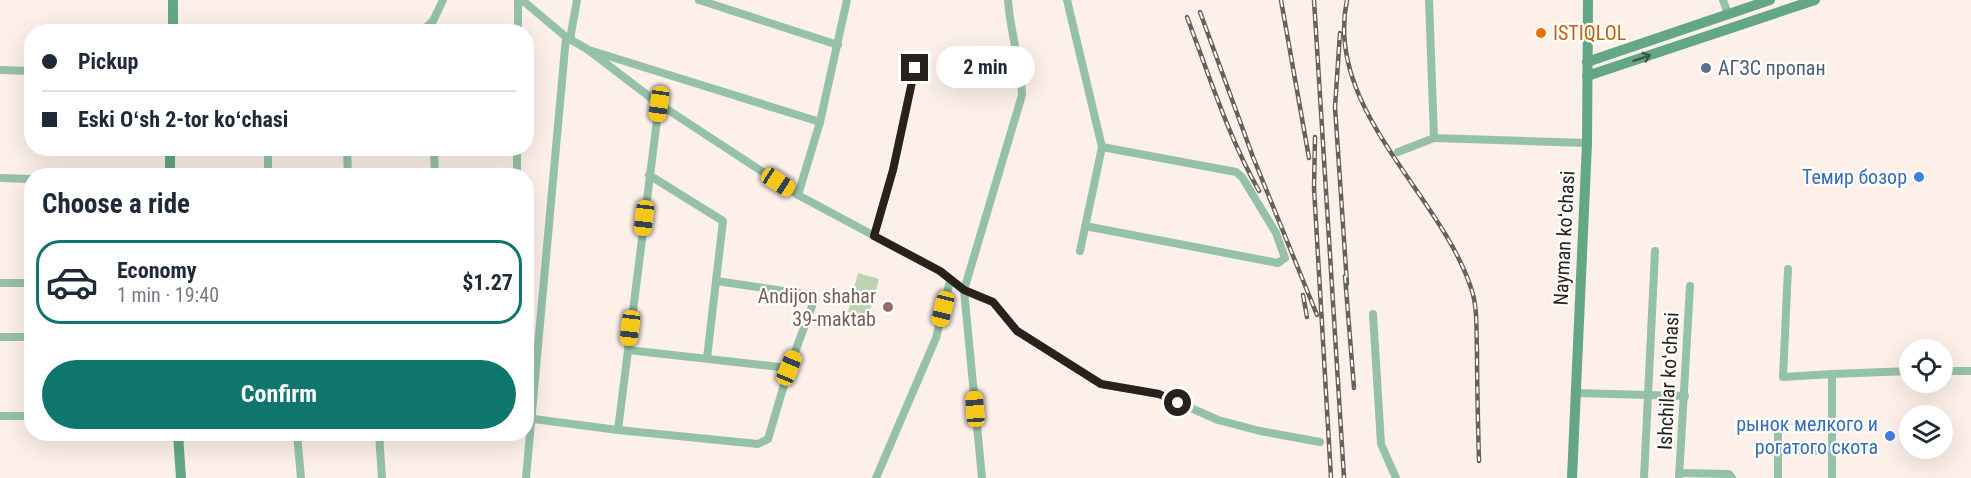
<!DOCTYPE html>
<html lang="en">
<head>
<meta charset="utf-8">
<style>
	:root { --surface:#fff; --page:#f2f2f3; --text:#1f2937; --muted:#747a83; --line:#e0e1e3; --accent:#0f766e }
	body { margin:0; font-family:"Roboto Condensed",sans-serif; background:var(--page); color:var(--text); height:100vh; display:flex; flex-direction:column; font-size:22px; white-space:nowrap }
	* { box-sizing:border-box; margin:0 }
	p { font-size:20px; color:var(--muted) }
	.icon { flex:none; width:33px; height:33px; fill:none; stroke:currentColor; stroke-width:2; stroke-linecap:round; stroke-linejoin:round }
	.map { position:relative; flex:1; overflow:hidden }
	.details { position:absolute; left:24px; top:168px; width:510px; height:273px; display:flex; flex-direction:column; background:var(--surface); border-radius:24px; box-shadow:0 6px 24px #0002 }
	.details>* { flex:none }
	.hud { position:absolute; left:24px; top:24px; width:510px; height:132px; border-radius:24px; box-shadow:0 6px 24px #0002; display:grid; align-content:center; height:132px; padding:0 18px; background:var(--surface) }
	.tools { position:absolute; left:1899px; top:339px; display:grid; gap:12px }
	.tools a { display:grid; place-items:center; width:54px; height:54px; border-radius:50%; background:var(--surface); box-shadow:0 6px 24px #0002; font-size:30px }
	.end { position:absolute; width:27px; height:27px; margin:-14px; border:8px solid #29211d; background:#fff; box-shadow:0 0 0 3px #fff }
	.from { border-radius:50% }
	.bubble { position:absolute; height:42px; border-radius:21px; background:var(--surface); box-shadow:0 6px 24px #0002; font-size:20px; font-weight:700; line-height:42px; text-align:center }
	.car { position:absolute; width:18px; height:36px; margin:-18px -9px; border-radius:8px; box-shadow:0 0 4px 2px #0007; background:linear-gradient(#f5c518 24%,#345 0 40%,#f5c518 0 76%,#345 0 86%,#f5c518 0) }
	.hud b { display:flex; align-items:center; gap:21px; height:57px; font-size:22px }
	.hud b+b { border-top:2px solid var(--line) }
	.hud i { width:15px; height:15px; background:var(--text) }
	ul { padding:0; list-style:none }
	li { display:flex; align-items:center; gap:18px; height:84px; margin:0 12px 9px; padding:0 6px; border:3px solid transparent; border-radius:24px }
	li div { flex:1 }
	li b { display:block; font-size:22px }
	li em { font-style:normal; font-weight:700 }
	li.on { border-color:var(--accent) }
	li>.icon { width:54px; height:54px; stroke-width:1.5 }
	h2 { padding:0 18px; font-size:27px; line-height:72px }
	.cta { display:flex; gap:12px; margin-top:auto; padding:12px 18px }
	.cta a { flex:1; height:69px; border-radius:36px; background:var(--accent); color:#fff; font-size:24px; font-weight:700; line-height:69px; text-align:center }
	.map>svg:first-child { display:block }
</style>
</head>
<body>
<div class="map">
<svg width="1971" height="478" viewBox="0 0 1971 478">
	<rect width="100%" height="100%" fill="#fcf0e9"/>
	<!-- green -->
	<path fill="#bed4b0" d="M858,273L879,279L868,318L848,312Z"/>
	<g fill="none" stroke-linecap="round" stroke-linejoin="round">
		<!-- street -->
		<g stroke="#95c1a9" stroke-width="8">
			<path d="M522,0L566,37L587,49L659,104L798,195L940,271L964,290L993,302L1017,331L1101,384L1159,394L1218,420L1260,431L1320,442"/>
			<path d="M699,0L838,45"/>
			<path d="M1067,0L1102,147L1080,251"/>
			<path d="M1429,0L1434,138L1587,143"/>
			<path d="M1723,0L1728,14"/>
			<path d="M421,32L433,21L443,0"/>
			<path d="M518,32V0"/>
			<path d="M570,39L577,0"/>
			<path d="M592,51L820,122"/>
			<path d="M0,70L32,71"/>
			<path d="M268,148V176"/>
			<path d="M347,148L348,176"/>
			<path d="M434,148L435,176"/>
			<path d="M1398,152L1434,138"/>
			<path d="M649,175L723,221L707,358"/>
			<path d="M517,176V148"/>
			<path d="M0,178L32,179"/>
			<path d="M798,195L820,122L847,0"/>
			<path d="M1085,226L1278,263L1285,258L1276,233L1242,177L1236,172L1102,147"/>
			<path d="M874,236L893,170L915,68"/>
			<path d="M1788,269L1783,377L1832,374V478"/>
			<path d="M0,283H32"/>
			<path d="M1373,314L1381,444L1396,478"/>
			<path d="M0,337H32"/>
			<path d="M628,350L789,368"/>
			<path d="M1942,371H1971"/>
			<path d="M1832,374L1910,371"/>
			<path d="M1575,393L1685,396"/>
			<path d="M0,416H32"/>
			<path d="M526,418L618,430L659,104"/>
			<path d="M618,430L758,444L768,439L789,368L815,298L811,295L716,281"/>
			<path d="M297,434L301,478"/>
			<path d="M379,434L382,478"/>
			<path d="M1779,451L1831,450"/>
			<path d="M1679,473L1729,474L1732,478"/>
			<path d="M526,478L566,37"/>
			<path d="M876,478L936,338L950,281"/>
			<path d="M982,478L964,290L1022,95C1021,63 1010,32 1008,0"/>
			<path d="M1644,478L1655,251"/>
			<path d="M1679,478L1690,286"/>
			<path d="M1778,478V426"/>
		</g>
		<!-- secondary -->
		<g stroke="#63a785" stroke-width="10">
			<path d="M173,32V0"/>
			<path d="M1587,62L1770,0"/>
			<path d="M1587,76L1815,0"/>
			<path d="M170,176V148"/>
			<path d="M178,434L181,478"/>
			<path d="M1572,478L1587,143L1588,0"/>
		</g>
		<!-- rail casing -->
		<g stroke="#69605b" stroke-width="4.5">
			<g id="rail">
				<path d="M1281,0L1309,158"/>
				<path d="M1314,0L1344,478"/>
				<path d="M1347,0C1324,109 1440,193 1471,288C1478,307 1476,331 1477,351C1477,388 1478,425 1479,461"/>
				<path d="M1200,12L1253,157L1317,315"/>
				<path d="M1187,17C1209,75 1228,136 1259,191"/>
				<path d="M1340,33L1335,107L1347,284"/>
				<path d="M1315,137L1314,188L1331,478"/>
				<path d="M1345,276L1354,388"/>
				<path d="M1303,295L1307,317"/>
			</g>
		</g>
		<!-- rail -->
		<use href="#rail" stroke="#fff" stroke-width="2" stroke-dasharray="7" stroke-linecap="butt"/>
	</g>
	<!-- one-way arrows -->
	<defs><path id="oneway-shaft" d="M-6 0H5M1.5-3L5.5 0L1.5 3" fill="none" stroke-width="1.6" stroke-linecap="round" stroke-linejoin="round" transform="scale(1.5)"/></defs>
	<use stroke="#405747" href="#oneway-shaft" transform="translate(1642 58) rotate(-19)"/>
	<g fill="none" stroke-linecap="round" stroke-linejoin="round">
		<!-- route -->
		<path stroke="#29211d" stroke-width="8" d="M915,68L893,170L874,236L940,271L964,290L993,302L1017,331L1101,384L1159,394L1178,403"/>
	</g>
	<!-- markers -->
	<circle fill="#e8710a" stroke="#fff" stroke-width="2" cx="1541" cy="33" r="6"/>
	<circle fill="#5c6f8a" stroke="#fff" stroke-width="2" cx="1706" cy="68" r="6"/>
	<g fill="#3f7fe0" stroke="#fff" stroke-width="2">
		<circle cx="1919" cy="177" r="6"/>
		<circle cx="1890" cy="436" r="6"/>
	</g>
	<circle fill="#8d6e63" stroke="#fff" stroke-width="2" cx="888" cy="307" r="6"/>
	<g text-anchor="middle" stroke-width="4.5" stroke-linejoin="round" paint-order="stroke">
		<!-- food labels -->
		<g font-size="20" fill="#c56008" stroke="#fff" text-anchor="start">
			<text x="1553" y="40">ISTIQLOL</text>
		</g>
		<!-- service labels -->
		<g font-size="20" fill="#4e5e75" stroke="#fff" text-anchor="start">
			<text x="1718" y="75">АГЗС пропан</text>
		</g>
		<!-- shop labels -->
		<g font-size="20" fill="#366cbe" stroke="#fff" text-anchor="end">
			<text x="1907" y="184">Темир бозор</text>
			<text x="1878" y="431">рынок мелкого и<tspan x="1878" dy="23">рогатого скота</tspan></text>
		</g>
		<!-- street labels -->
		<g font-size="20" fill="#29211d" stroke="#fff">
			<text transform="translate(1564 238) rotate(-87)" y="7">Nayman koʻchasi</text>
			<text transform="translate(1668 381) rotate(-87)" y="7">Ishchilar koʻchasi</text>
		</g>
		<!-- education labels -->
		<g font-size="20" fill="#785e54" stroke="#fff" text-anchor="end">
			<text x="876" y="303">Andijon shahar<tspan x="876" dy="23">39-maktab</tspan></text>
		</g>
	</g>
</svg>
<div class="tools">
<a><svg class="icon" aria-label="locate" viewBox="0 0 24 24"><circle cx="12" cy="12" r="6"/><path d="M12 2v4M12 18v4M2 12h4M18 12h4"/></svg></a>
<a><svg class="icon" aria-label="layers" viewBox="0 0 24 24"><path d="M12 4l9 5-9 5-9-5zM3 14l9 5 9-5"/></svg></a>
</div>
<i class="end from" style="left:1178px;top:403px"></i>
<i class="end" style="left:915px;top:68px"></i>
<div class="bubble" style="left:936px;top:46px;width:99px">2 min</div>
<i class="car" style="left:659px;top:104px;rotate:188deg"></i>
<i class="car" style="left:778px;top:182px;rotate:123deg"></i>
<i class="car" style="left:644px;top:218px;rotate:187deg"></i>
<i class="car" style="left:943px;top:309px;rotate:194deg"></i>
<i class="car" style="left:630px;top:328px;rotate:187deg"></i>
<i class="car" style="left:789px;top:368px;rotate:22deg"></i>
<i class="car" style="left:975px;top:409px;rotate:356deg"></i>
<div class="hud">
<b><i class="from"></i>Pickup</b>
<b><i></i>Eski Oʻsh 2-tor koʻchasi</b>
</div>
<section class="details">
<h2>Choose a ride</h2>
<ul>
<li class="on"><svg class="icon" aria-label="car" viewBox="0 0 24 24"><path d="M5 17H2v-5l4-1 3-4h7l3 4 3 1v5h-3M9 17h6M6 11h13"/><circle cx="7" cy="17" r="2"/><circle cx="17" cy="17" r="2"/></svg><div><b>Economy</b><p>1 min · 19:40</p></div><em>$1.27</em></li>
</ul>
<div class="cta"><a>Confirm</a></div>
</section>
</div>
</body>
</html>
